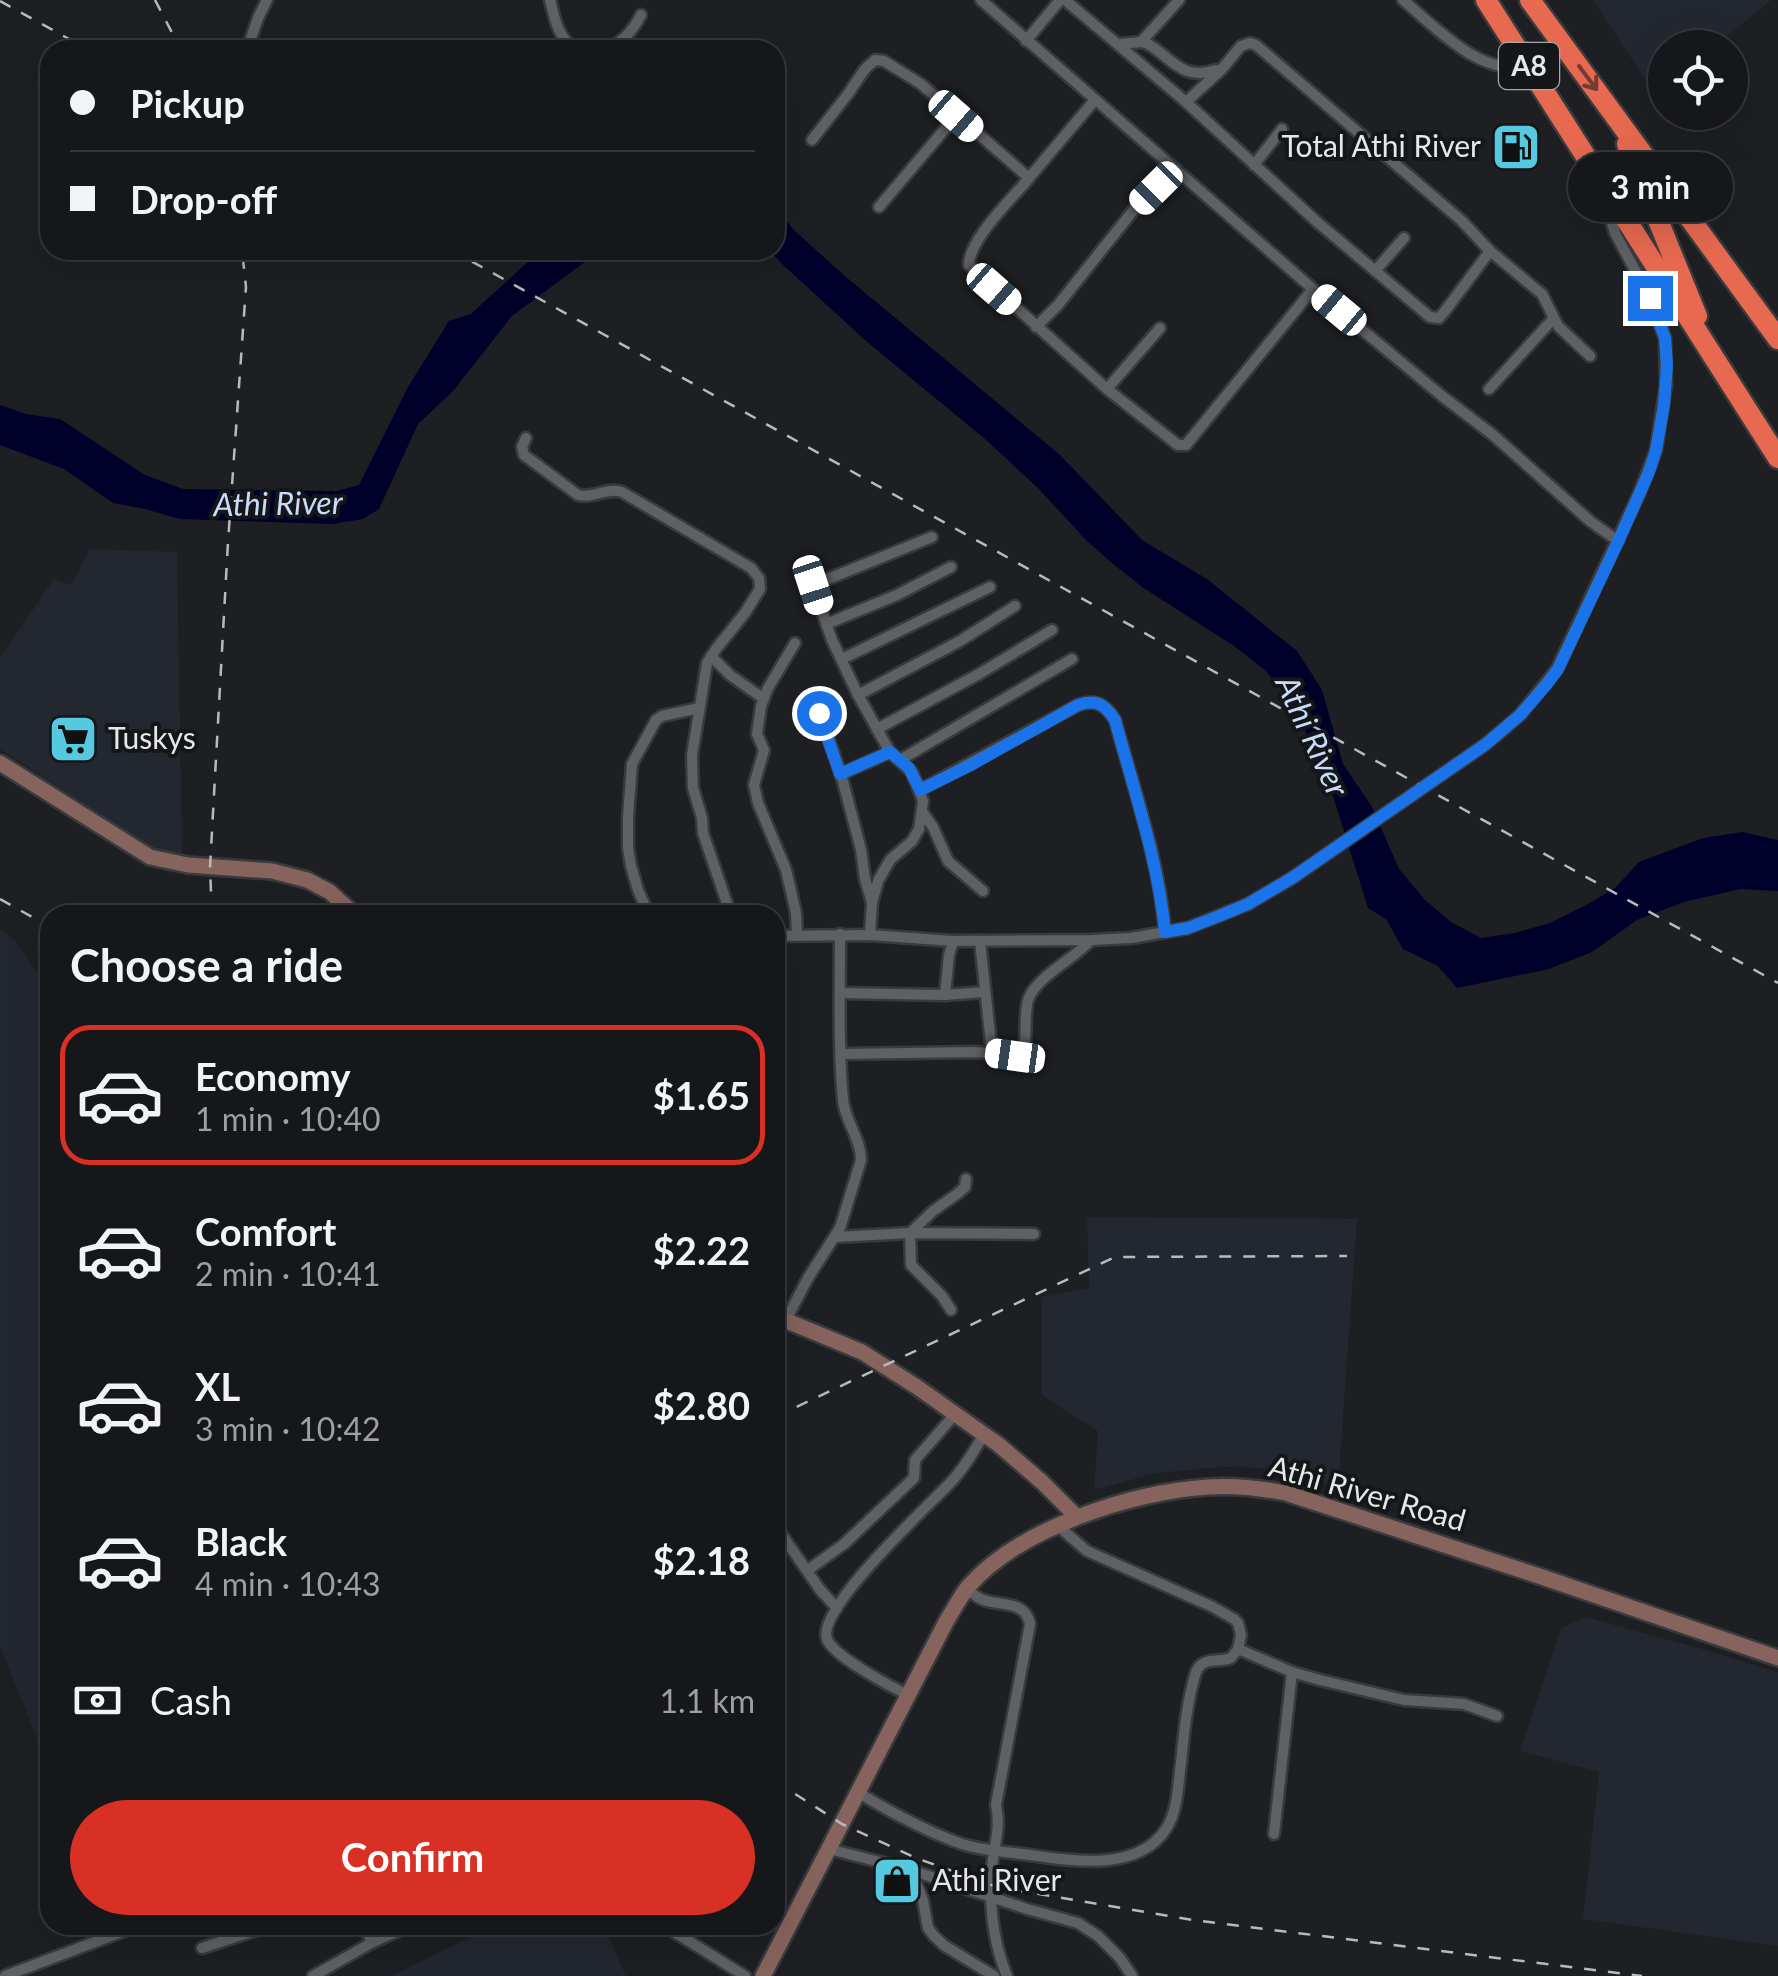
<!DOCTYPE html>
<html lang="en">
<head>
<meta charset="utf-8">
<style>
	:root { --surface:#16171a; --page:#1f2023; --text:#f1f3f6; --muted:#9e9fa2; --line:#353639; --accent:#d93025 }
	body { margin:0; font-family:Lato,sans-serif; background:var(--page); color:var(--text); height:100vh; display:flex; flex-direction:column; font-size:38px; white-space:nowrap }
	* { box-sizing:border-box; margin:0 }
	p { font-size:32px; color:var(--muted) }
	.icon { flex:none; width:55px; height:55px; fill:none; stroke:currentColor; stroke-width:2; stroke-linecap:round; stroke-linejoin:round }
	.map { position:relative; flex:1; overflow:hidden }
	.sheet { position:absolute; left:40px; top:905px; width:745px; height:1030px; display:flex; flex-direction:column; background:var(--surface); border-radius:30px; box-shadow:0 10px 40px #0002,0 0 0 2px var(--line) }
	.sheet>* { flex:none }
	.hud { position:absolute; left:40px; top:40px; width:745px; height:220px; border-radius:30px; box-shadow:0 10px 40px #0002,0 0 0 2px var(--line); display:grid; align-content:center; height:220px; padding:0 30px; background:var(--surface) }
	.tools { position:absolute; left:1648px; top:30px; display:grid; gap:20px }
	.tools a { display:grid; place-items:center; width:100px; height:100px; border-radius:50%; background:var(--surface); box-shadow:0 10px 40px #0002,0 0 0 2px var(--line); font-size:50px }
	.end { position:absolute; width:45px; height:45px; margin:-22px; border:12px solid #1a73e8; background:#fff; box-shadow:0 0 0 5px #fff }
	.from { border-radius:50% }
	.bubble { position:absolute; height:70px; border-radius:35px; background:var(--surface); box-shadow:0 10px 40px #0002,0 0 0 2px var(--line); font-size:32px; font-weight:700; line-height:70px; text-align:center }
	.car { position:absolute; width:30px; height:60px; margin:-30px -15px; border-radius:12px; box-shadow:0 0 8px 2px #0007; background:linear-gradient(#fff 24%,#345 0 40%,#fff 0 76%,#345 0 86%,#fff 0) }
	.hud b { display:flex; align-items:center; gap:35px; height:95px; font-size:38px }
	.hud b+b { border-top:2px solid var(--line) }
	.hud i { width:25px; height:25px; background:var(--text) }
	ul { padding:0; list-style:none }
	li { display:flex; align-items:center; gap:30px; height:140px; margin:0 20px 15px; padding:0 10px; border:5px solid transparent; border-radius:30px }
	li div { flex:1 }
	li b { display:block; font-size:38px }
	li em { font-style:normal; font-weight:700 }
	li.active { border-color:var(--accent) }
	li>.icon { width:90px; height:90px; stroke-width:1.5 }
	h2 { padding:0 30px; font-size:45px; line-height:120px }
	.pay { display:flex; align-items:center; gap:25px; height:110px; padding:0 30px; font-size:38px }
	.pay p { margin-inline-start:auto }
	.action { display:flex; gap:20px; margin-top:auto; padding:20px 30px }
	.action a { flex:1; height:115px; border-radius:60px; background:var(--accent); color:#fff; font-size:40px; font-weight:700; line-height:115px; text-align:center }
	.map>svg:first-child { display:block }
</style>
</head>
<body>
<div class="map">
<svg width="1778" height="1976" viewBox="0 0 1778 1976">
	<rect width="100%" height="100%" fill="#1d1f22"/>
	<!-- built -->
	<g fill="#232830">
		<path d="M1593,0H1771L1714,47L1665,48V88L1656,96Z"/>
		<path d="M90,549L177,552L182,854L152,849L0,749V658L54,579L72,585Z"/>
		<path d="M0,929L16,941L50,993V1771L0,1646Z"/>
		<path d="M1087,1217L1357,1219L1338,1487L1272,1468L1222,1467L1156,1473L1094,1490L1098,1431L1042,1395V1297L1089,1288Z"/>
		<path d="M1585,1617L1709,1651L1778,1672V1946L1583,1919L1599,1772L1520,1751L1561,1628Z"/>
		<path d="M496,1925H603L626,1976H391Z"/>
	</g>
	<!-- water -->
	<g fill="#00012a">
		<path d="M775,208L795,231L846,277L1060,455L1142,540L1207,579L1297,651L1322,690L1343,764L1372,807L1399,869L1425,900L1451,922L1481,938L1515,933L1550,923L1588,904L1615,888L1639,862L1703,838L1743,832L1778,840V891L1740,889L1684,902L1637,920L1592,952L1549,969L1457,988L1438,966L1403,949L1386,919L1368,908L1334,799L1305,731L1290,700L1265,670L1234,646L1142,587L1112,563L1086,540L1038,488L985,439L866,341L781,263L769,250H775Z"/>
		<path d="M544,250H601L512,316L454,390L418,424L379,509L363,519L332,524L180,519L145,509L113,503L64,469L0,445V405L26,414L60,419L145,475L183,489L337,491L359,485L408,387L449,321L471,314L530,260Z"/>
	</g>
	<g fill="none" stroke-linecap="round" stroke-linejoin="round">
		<!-- street casing -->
		<g stroke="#383a3c" stroke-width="15">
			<g id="street">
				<path d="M550,0C555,20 558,38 576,50"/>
				<path d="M981,0L1313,289L1442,396L1493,435L1590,521L1618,541"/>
				<path d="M1065,0L1186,102L1222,69L1241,46L1250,43L1256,45L1462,221L1490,251L1542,294L1558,326L1590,356"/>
				<path d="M1403,0C1432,24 1487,83 1526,62"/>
				<path d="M1026,41L1060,0"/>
				<path d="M1141,42L1179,0"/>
				<path d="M1120,44L1141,42L1148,44C1173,59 1182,81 1216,70"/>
				<path d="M247,50L258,18L267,0"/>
				<path d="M604,50C622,43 632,32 641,15"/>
				<path d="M1186,102L1316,221L1430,317L1439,318L1445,311L1490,251"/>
				<path d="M812,140L848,94L865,69L875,60L884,61L921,84L1029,178L1094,101"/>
				<path d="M1254,165L1282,129"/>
				<path d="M1029,178C1012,199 969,239 969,265L1107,389L1178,445H1186L1313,289"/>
				<path d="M879,207L956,116"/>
				<path d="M1375,271L1404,238"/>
				<path d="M1036,327L1058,305L1136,207L1176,169"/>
				<path d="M1107,389L1160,328"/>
				<path d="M1489,389L1553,319"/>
				<path d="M526,438L522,447L524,455L578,495C594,499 606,487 622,492L751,568L759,578L760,589L745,613L716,649L707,663L692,755L693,788L702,818L703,833L731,915"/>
				<path d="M808,571L832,640L858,695L890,752L912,772L923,801L919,829L912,841L890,860L878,881L872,903L870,935"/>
				<path d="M813,585L932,537"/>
				<path d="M826,624L897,595L951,567"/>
				<path d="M795,643L768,688L761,706L757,734L764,750L754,785L758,803L786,870L796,913L797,934"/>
				<path d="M711,656L730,675L764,699"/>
				<path d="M842,659L990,587"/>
				<path d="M858,695L960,641L1015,606"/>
				<path d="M819,713L841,774"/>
				<path d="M877,729L979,674L1052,630"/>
				<path d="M900,760L1072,659"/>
				<path d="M920,790L1078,705C1096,699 1105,704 1115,720C1134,790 1159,860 1165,932"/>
				<path d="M923,813L933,827L948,861L983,891"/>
				<path d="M872,903L865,879L861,850L841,774L890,752"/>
				<path d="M649,915L638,890L631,866L628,848V817L632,764L656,720L662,716L699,708"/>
				<path d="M775,936L870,935L953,941L1091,940L1131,938L1188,928L1248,904L1292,878L1486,744L1520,715L1557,669L1639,494L1656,450L1666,385L1665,338L1650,298L1615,233L1612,223L1620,214"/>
				<path d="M980,941L992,1053"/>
				<path d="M840,993L945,995L949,955L953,941"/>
				<path d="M945,995L985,992"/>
				<path d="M841,1054L974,1052L1021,1055C1029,1038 1023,1019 1028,1000C1035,978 1075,958 1091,940"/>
				<path d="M835,1237L910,1233L1034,1234"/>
				<path d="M951,1310L942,1296L911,1265L910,1233L933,1211L957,1194L965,1187L966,1179"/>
				<path d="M786,1320L808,1278L840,1228L861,1160C861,1139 845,1121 843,1100C838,1045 840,989 840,934"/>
				<path d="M775,1525L821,1591L837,1608"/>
				<path d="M808,1570L844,1544L914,1478L915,1460L956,1413"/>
				<path d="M967,1588C968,1590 978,1598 981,1599C999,1607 1025,1599 1030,1624L996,1805C1001,1827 994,1846 992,1867C989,1904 993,1942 1007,1976"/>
				<path d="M1238,1649L1292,1672L1320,1680L1404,1700L1464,1704L1497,1716"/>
				<path d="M909,1695C891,1687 833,1656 827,1639C816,1609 927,1507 949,1484C963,1470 974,1451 984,1434"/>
				<path d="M859,1793C892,1813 925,1831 962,1844C984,1851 1007,1852 1030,1855C1072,1861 1138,1872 1166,1829C1178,1811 1178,1784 1181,1763C1184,1732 1187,1701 1196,1672C1203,1656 1218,1663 1231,1658L1238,1649L1241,1635L1238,1623L1234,1619L1213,1607L1087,1551L1058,1526"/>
				<path d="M1274,1834L1292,1672"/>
				<path d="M829,1849L911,1870L1027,1909L1078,1923L1098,1936L1120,1958L1132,1976"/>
				<path d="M911,1870L923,1900L928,1928L934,1936L945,1946L994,1976"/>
				<path d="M362,1925L373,1942"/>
				<path d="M663,1925L745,1976"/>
				<path d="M202,1948L272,1925"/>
				<path d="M5,1976L140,1925"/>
				<path d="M313,1976L373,1942L412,1925"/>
			</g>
		</g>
		<!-- secondary casing -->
		<g stroke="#383a3c" stroke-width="20">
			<g id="secondary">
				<path d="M0,763L150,857L188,865L272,871L307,880L330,892L355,915"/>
				<path d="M775,1316L862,1352L917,1387L999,1445L1042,1482L1077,1517"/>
				<path d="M763,1976L947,1620C954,1609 960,1597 968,1587C1019,1528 1132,1492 1208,1487C1234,1485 1260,1488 1286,1493L1539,1576L1778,1658"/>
			</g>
		</g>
		<!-- highway casing -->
		<g stroke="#383a3c" stroke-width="25">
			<g id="highway">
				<path d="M1486,0L1778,458"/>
				<path d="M1530,0L1778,339"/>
				<path d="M1627,144L1697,316"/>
			</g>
		</g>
		<!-- street -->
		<use href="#street" stroke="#5e6063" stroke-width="10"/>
		<!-- secondary -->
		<use href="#secondary" stroke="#87635d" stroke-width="15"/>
		<!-- highway -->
		<use href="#highway" stroke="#e76950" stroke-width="20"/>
		<!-- rail -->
		<g stroke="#b9babd" stroke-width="2.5" stroke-dasharray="12 12" stroke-linecap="butt">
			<path d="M155,0L181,50"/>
			<path d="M0,1L89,50"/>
			<path d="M451,250L1778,983"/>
			<path d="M0,899L50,927"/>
			<path d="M216,915L211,892L210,867L228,542L246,287L242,250"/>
			<path d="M775,1417L1115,1257L1347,1256"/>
			<path d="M775,1781L842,1824L916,1858L997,1887L1193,1920L1642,1976"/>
		</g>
	</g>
	<!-- one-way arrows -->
	<defs><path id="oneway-shaft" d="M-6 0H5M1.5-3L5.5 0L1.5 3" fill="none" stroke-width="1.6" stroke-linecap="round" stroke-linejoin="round" transform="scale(2.5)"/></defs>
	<use stroke="#733b31" href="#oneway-shaft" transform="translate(1588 78) rotate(53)"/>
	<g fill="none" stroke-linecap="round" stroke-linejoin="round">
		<!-- route -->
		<path stroke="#1a73e8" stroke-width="12" d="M819,713L840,774L890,752L909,768L920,790L971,765L1078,705C1096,699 1105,704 1115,720C1134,790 1158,860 1165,932L1188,928L1219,916L1248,904L1292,878L1486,744L1520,715L1547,684L1558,669L1618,542L1649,472L1656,450L1664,405L1667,364L1665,338L1650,298"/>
	</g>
	<!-- icons -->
	<defs>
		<g id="fuel-square" transform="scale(2.5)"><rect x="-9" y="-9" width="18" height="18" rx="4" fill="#56c9e1" stroke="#141618"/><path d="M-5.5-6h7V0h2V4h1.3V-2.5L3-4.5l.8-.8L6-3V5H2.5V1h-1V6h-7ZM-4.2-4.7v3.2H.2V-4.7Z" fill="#111"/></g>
		<g id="supermarket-square" transform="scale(2.5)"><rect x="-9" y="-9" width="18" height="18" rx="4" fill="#56c9e1" stroke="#141618"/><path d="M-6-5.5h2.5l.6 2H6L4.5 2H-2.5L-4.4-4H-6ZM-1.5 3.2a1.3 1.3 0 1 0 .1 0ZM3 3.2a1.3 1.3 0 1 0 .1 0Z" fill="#111"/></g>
		<g id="shop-square" transform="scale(2.5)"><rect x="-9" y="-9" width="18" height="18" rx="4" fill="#56c9e1" stroke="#141618"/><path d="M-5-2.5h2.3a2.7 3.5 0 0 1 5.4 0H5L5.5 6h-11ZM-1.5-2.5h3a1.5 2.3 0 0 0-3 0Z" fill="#111"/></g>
	</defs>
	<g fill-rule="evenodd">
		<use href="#fuel-square" x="1516" y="147"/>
		<use href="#supermarket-square" x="73" y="739"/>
		<use href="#shop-square" x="897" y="1881"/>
	</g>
	<g text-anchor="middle" stroke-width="8" stroke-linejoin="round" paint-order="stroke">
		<!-- shield labels -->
		<rect fill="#141618" stroke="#a7a8aa" stroke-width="2.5" x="1499" y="43" width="60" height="46" rx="8"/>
		<g font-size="28" font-weight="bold" fill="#e6e7e9">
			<text x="1529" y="76">A8</text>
		</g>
		<!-- poi labels -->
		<g font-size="30" fill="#e6e7e9" stroke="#141618" text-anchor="start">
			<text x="1481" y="157" text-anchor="end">Total Athi River</text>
			<text x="108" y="749">Tuskys</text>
			<text x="932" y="1891">Athi River</text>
		</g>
		<!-- street labels -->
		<g font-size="30" fill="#e6e7e9" stroke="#141618">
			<text transform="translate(1367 1494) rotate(16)" y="10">Athi River Road</text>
		</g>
		<!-- water labels -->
		<g font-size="32" font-style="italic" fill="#c8dbfa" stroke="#141618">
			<text transform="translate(278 504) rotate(-1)" y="11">Athi River</text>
			<text transform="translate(1312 736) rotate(65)" y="11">Athi River</text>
		</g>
	</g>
</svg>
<div class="tools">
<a><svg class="icon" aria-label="locate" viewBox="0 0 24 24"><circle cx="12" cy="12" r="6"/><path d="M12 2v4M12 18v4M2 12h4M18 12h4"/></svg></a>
</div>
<i class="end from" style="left:819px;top:713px"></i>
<i class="end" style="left:1650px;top:298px"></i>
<div class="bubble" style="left:1568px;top:152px;width:165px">3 min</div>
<i class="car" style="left:956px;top:116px;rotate:131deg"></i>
<i class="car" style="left:1156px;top:188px;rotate:225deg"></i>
<i class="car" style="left:994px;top:289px;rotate:131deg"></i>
<i class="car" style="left:1339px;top:310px;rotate:310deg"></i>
<i class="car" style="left:813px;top:585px;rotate:162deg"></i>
<i class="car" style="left:1015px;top:1056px;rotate:278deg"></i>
<div class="hud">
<b><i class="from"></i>Pickup</b>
<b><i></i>Drop-off</b>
</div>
<section class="sheet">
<h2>Choose a ride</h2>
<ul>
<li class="active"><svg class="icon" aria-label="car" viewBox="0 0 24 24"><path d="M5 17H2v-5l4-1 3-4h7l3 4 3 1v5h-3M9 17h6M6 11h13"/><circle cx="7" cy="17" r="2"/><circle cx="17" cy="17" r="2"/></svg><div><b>Economy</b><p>1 min · 10:40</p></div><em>$1.65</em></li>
<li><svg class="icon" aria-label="car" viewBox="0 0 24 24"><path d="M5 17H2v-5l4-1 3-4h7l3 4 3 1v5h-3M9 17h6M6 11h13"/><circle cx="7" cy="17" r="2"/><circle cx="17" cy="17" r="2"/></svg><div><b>Comfort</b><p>2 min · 10:41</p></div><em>$2.22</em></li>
<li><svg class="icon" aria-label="car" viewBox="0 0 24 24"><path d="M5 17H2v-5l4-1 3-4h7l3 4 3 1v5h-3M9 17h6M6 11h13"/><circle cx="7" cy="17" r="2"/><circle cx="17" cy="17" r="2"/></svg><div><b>XL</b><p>3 min · 10:42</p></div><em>$2.80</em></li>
<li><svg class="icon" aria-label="car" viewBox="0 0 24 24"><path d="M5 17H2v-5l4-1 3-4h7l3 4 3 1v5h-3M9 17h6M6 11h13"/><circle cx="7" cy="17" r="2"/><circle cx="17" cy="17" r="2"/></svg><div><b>Black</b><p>4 min · 10:43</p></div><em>$2.18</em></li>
</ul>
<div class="pay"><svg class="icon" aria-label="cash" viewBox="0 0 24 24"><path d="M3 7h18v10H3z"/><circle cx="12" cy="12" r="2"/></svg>Cash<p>1.1 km</p></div>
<div class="action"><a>Confirm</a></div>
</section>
</div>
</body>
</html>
